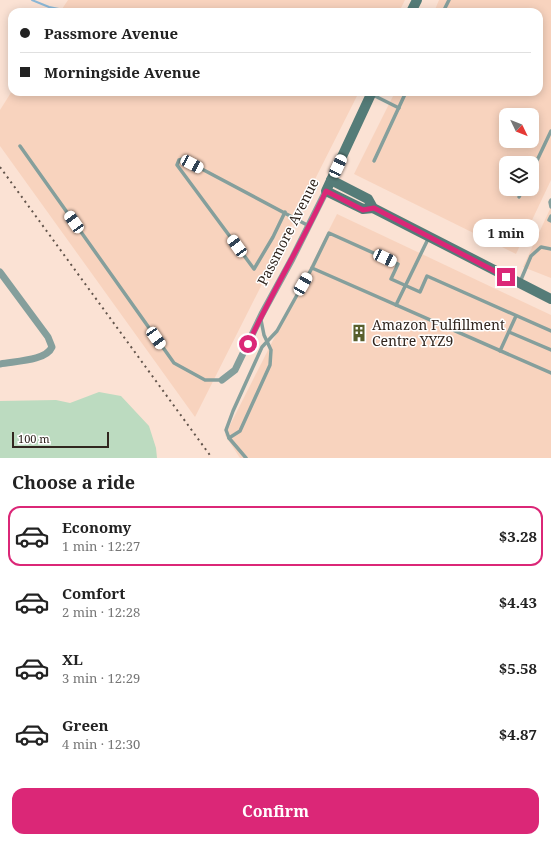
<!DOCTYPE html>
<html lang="en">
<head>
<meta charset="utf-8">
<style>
	:root { --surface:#fff; --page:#f2f2f2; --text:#222; --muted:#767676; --line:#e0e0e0; --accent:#db2777 }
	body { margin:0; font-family:"Noto Serif",serif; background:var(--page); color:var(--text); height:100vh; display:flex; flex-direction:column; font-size:15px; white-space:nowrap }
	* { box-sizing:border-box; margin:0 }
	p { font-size:13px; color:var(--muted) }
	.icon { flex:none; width:22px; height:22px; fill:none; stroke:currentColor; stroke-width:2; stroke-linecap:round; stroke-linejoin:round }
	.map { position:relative; height:458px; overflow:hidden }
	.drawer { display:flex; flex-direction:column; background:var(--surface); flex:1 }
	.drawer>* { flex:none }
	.hud { position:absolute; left:8px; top:8px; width:535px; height:88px; border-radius:12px; box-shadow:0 2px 10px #0003; display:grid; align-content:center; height:88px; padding:0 12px; background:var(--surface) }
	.needle { width:26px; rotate:133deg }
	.tools { position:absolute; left:499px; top:108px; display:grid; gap:8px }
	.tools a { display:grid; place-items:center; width:40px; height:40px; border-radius:8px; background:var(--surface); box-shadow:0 2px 10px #0003; font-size:20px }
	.scale { position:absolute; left:12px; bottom:10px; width:97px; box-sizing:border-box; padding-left:4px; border:2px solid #31261f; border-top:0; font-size:11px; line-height:14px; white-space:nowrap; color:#31261f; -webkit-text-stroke:3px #fff; paint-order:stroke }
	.end { position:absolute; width:18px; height:18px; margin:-9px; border:5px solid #db2777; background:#fff; box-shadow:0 0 0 2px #fff }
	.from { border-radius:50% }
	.bubble { position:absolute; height:28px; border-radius:12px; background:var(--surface); box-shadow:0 2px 10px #0003; font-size:13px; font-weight:700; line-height:28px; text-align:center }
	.car { position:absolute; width:12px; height:24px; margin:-12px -6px; border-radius:5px; box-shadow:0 0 3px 1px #0007; background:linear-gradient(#fff 24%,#345 0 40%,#fff 0 76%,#345 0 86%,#fff 0) }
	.hud b { display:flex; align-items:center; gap:14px; height:38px; font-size:15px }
	.hud b+b { border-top:1px solid var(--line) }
	.hud i { width:10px; height:10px; background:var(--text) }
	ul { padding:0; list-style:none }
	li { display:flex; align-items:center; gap:12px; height:60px; margin:0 8px 6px; padding:0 4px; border:2px solid transparent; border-radius:12px }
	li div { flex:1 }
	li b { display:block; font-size:15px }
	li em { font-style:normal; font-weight:700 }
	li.current { border-color:var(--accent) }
	li>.icon { width:36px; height:36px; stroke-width:1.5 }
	h2 { padding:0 12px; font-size:18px; line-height:48px }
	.button { display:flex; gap:8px; margin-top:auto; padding:8px 12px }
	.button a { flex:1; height:46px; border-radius:12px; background:var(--accent); color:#fff; font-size:16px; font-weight:700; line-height:46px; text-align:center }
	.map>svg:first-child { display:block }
</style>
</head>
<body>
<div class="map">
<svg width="551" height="458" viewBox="0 0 551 458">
	<rect width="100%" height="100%" fill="#fbe2d4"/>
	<!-- built -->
	<g fill="#f8d3be" fill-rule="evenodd">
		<path d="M68,0H405L399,12H60Z"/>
		<path d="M439,0H551V180L516,254L354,174L395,92H539V12H434ZM506,115H532V141H506ZM506,163H532V189H506Z"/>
		<path d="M12,91V92H359L195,417L0,146V110Z"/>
		<path d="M551,207V278L523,267Z"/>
		<path d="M337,214L551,315V458H240L225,435Z"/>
	</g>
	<!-- green -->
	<path fill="#bcdbc0" d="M99,392L121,396L149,426L156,448L157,458H0V401L56,400L70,403Z"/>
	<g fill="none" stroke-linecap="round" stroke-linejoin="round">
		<!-- stream -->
		<path stroke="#8cb8d7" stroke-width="2" d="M32,0L49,7L74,12"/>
		<!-- lane -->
		<g stroke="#859f9c" stroke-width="3.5">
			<path d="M443,12L449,0"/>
			<path d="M373,95L399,108"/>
			<path d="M20,146L174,363L205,380H222"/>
			<path d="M374,161L406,92"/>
			<path d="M532,171L551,131"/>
			<path d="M519,197L523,189"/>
			<path d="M551,200L550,202L551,207"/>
			<path d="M285,212L273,237L254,269L177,165L179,160L183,159L309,226"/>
			<path d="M551,216L549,220L551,221"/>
			<path d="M312,268L551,373"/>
			<path d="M520,282L531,256L541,247L551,249"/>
			<path d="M396,305L429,237"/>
			<path d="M509,332L551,350"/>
			<path d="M500,351L516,316"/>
			<path d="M229,438L240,431L270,365L271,350L264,335L261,320"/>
			<path d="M246,458L229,438L226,430L233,411L262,347L277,331L312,268L329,233L398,264L391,279L420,292L427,276L551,331"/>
		</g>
		<!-- street -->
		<g stroke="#859f9c" stroke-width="7">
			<path d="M0,272L48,337L52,347C46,361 15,361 0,364"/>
			<path d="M222,380L235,370L262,314L292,259L326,191"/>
		</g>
		<!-- secondary -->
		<g stroke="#557c78" stroke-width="10">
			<path d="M411,12L417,0"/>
			<path d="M372,92L326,191L363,209L373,208"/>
			<path d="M331,180L368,199L373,208L551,299"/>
		</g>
		<!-- rail -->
		<path stroke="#63554c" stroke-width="2" stroke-dasharray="2 4" stroke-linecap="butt" d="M0,167L212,458"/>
	</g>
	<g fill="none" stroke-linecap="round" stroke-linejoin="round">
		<!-- route -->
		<path stroke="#db2777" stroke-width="5" d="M248,344C272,292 302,243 326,191L363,210L374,208L506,277"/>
	</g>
	<!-- icons -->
	<defs>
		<g id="building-bare" transform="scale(1.38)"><path d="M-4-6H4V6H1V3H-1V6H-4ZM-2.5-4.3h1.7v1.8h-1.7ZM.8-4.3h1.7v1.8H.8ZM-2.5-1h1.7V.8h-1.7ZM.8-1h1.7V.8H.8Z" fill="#585f2d" stroke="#fff" stroke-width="2.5" paint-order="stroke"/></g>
	</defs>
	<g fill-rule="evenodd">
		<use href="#building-bare" x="359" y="333"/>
	</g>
	<g text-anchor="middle" stroke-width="3" stroke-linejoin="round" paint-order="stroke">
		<!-- street labels -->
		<g font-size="14" fill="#31261f" stroke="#fff">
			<text transform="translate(288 232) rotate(-63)" y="5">Passmore Avenue</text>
		</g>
		<!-- poi labels -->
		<g font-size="14" fill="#31261f" stroke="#fff" text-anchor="start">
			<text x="372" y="330">Amazon Fulfillment<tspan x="372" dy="16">Centre YYZ9</tspan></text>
		</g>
	</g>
</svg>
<div class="tools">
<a><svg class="needle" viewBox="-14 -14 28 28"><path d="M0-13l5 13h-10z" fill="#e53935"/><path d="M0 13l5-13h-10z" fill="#767676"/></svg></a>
<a><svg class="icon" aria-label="layers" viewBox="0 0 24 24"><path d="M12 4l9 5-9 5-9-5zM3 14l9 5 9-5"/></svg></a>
</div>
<div class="scale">100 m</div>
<i class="end from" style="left:248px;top:344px"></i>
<i class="end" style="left:506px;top:277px"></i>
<div class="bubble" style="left:473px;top:219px;width:66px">1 min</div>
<i class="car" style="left:192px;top:164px;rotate:118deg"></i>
<i class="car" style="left:338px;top:166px;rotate:25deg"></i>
<i class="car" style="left:74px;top:222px;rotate:325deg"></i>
<i class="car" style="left:237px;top:246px;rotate:324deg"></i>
<i class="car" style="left:385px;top:258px;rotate:115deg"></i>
<i class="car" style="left:303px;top:284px;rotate:30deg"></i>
<i class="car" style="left:156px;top:338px;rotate:145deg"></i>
<div class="hud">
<b><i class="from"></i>Passmore Avenue</b>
<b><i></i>Morningside Avenue</b>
</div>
</div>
<section class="drawer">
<h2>Choose a ride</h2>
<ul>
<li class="current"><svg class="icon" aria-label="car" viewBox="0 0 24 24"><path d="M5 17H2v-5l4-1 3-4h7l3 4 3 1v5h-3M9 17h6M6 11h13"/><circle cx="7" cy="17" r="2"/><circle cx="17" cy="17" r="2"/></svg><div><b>Economy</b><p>1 min · 12:27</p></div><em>$3.28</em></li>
<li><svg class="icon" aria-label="car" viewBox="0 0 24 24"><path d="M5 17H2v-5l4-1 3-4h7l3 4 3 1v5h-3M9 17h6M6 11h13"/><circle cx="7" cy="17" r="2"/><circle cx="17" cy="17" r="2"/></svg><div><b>Comfort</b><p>2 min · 12:28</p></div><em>$4.43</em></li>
<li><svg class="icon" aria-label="car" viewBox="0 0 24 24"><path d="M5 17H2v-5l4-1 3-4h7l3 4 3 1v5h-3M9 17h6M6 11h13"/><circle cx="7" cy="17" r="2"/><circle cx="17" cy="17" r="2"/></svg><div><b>XL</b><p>3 min · 12:29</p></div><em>$5.58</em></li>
<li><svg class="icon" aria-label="car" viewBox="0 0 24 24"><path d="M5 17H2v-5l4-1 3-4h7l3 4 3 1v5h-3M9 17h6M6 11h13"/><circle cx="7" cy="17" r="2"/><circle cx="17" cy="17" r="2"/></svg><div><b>Green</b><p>4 min · 12:30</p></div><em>$4.87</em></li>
</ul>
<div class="button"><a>Confirm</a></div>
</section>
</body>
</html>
